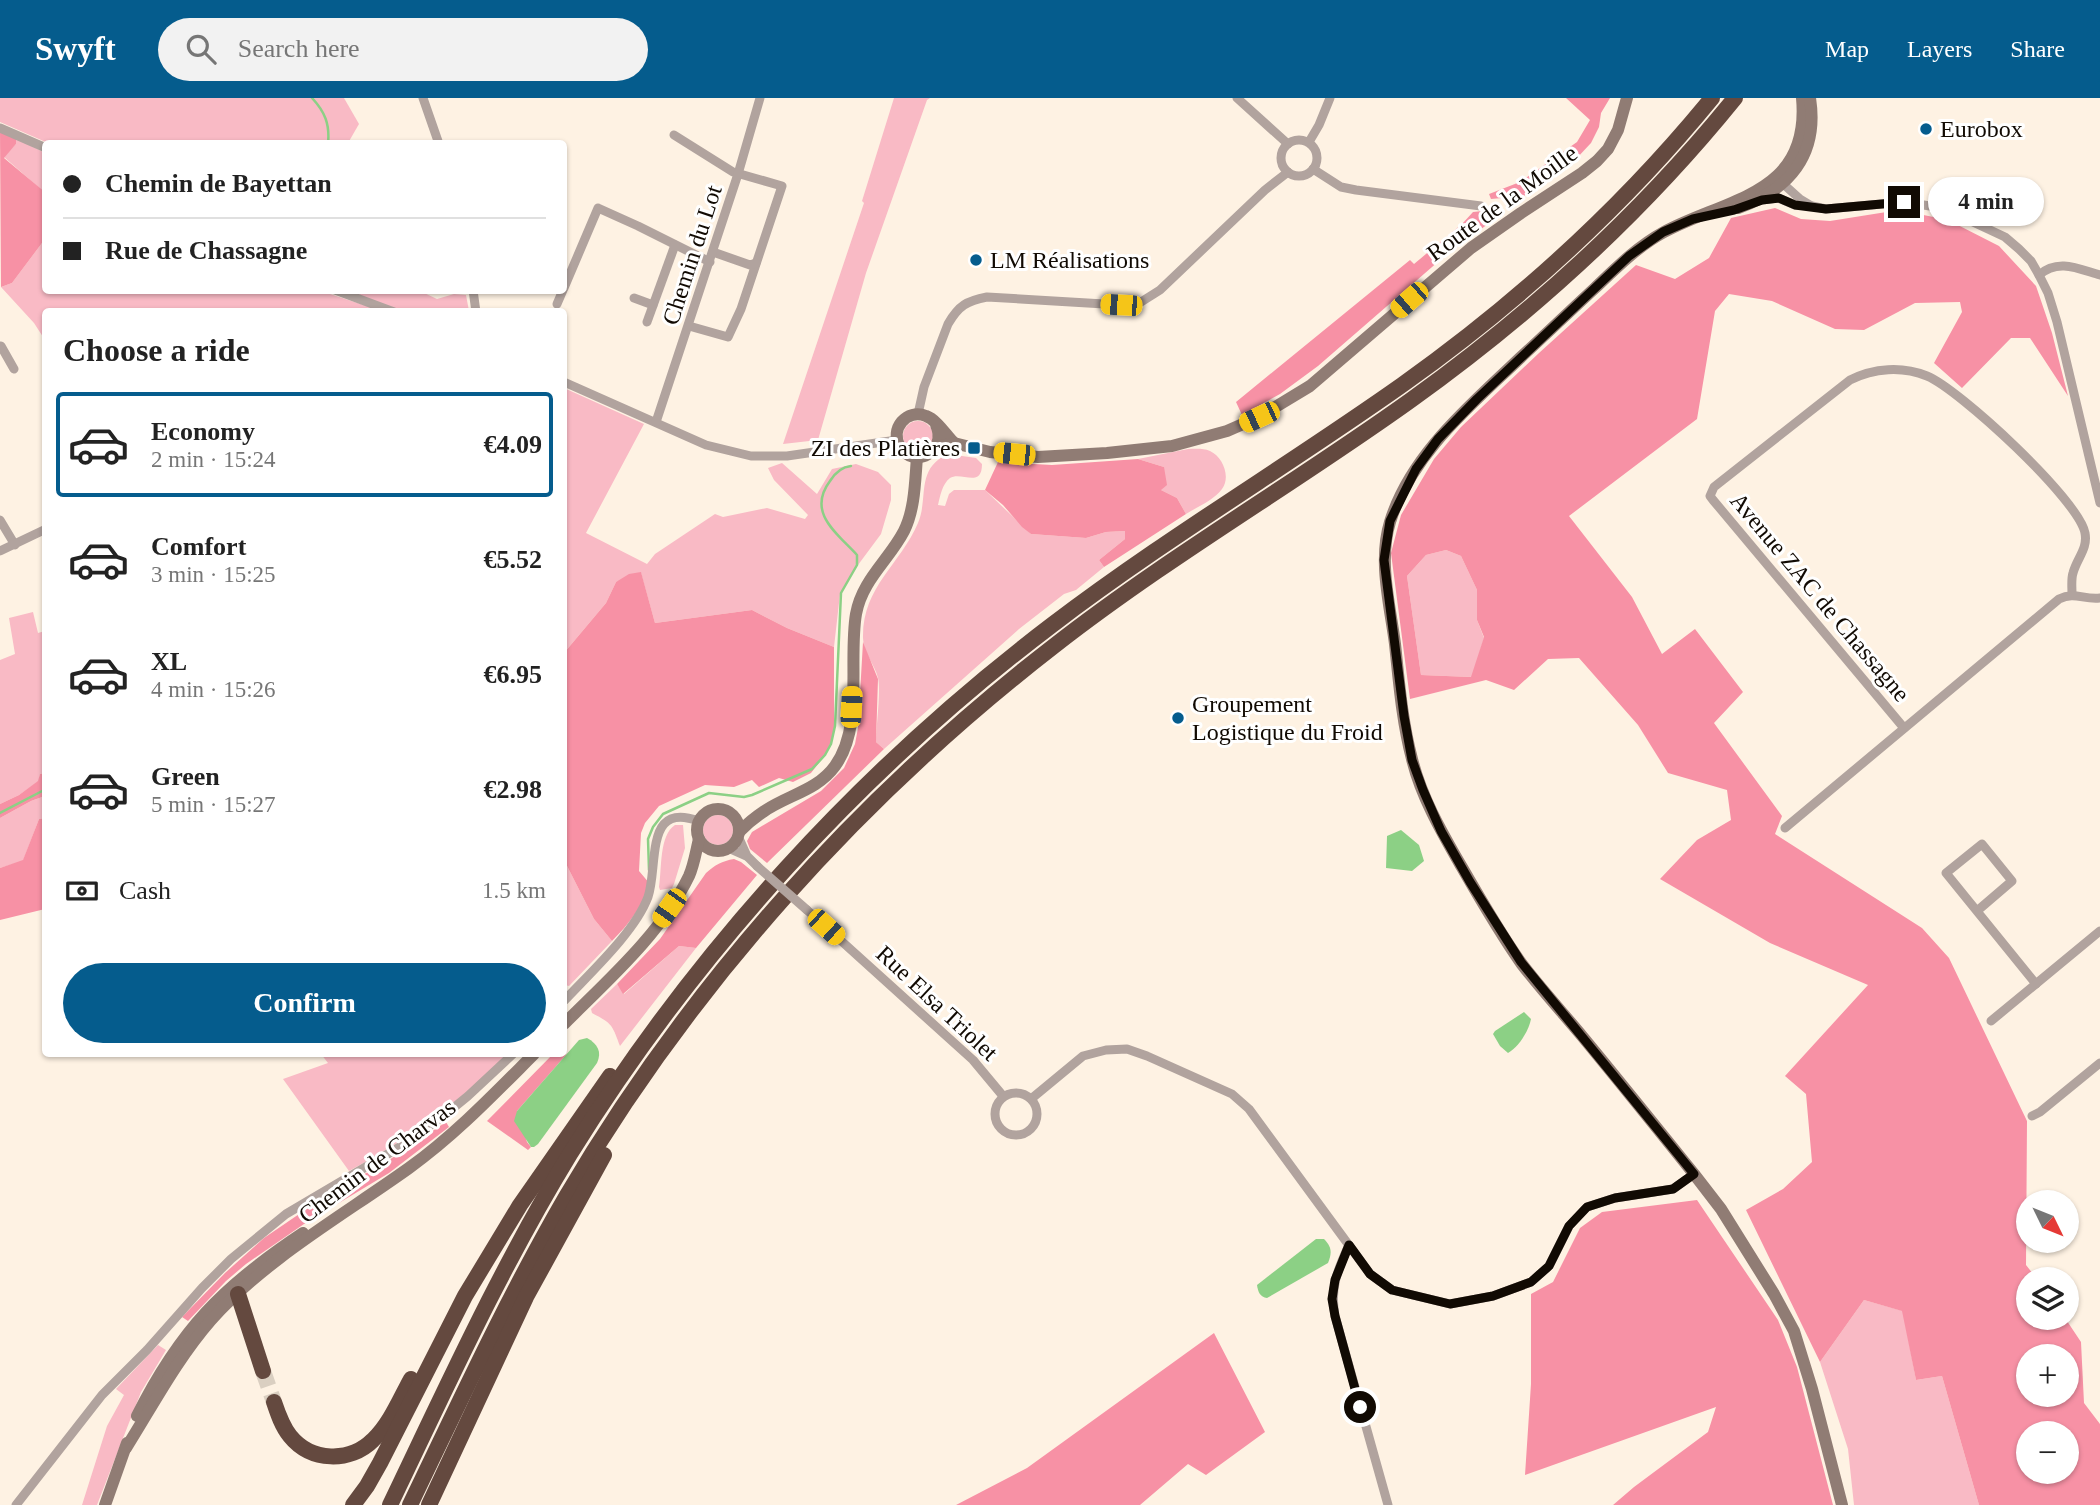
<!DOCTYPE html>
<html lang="en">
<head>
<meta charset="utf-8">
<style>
	:root { --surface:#fff; --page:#f2f2f2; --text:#222; --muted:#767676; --line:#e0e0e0; --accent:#055c8d }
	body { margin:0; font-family:Georgia,serif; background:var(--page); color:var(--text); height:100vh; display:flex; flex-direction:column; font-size:26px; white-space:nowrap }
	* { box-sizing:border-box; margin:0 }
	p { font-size:23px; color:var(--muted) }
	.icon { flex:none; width:38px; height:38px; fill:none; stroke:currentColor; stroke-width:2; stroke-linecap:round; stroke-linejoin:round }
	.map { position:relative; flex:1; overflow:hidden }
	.side { position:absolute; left:42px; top:210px; width:525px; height:749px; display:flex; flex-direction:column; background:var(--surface); border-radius:7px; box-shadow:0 2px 5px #0004 }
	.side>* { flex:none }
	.banner { position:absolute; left:42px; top:42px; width:525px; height:154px; border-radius:7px; box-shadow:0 2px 5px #0004; display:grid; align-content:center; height:154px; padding:0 21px; background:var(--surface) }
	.needle { width:46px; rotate:133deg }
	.fabs { position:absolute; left:2016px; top:1092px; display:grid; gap:14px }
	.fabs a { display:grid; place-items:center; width:63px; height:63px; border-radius:50%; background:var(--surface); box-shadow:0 2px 5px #0004; font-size:35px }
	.end { position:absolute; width:32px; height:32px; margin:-16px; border:9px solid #110a03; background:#fff; box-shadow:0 0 0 4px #fff }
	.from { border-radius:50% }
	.bubble { position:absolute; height:49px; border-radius:24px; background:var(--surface); box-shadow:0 2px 5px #0004; font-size:23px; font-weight:800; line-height:49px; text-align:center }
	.car { position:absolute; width:21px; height:42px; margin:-21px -10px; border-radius:9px; box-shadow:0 0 5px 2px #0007; background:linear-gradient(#f5c518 24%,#345 0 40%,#f5c518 0 76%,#345 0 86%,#f5c518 0) }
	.banner b { display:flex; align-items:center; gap:24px; height:66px; font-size:26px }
	.banner b+b { border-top:2px solid var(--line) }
	.banner i { width:18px; height:18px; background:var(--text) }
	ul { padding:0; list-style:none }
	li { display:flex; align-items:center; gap:21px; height:105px; margin:0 14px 10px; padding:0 7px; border:4px solid transparent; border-radius:7px }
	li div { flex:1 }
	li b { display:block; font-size:26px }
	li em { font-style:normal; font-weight:800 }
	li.selected { border-color:var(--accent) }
	li>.icon { width:63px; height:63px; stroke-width:1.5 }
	h2 { padding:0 21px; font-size:32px; line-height:84px }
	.pay { display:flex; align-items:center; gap:18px; height:77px; padding:0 21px; font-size:26px }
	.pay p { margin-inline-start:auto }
	.button { display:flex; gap:14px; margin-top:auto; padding:14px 21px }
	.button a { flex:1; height:80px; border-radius:42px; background:var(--accent); color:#fff; font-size:28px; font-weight:800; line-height:80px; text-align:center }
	header { display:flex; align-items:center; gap:42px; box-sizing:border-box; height:98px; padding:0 35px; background:var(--accent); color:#fff }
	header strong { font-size:33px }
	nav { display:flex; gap:38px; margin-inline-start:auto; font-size:24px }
	.search { width:490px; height:63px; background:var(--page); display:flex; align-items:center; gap:18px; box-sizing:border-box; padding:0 24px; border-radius:38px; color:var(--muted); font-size:26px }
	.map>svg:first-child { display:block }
</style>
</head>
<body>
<header>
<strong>Swyft</strong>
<div class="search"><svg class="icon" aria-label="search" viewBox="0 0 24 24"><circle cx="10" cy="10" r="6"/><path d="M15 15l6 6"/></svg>Search here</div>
<nav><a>Map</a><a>Layers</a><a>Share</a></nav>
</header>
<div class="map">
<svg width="2100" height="1407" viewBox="0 0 2100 1407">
	<rect width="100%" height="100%" fill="#fef2e3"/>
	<!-- green -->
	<g fill="#f9bac5">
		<path d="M0,0H344L359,26L348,45H48L0,24Z"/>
		<path d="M894,0H930L927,2L866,175L818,342L783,346L864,105L862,103Z"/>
		<path d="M16,40L45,55V95L4,59L16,46Z"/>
		<path d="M45,141L46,192L321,193L382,213L46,214L45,242L34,225L1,189L12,185Z"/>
		<path d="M339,193H420L437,201L454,196L466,197L469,213H397Z"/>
		<path d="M564,290L644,326L586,435L647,466L655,456L715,416L723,419L767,410L805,421L808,417L774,382L768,370L782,365L817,396L832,371L856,366L878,374L891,387V402L881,436L858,467L840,496L834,549L787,530L752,512L655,525L641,475L616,484L606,505L564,555Z"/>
		<circle cx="918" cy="338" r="15"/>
		<path d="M1188,351C1195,351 1203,350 1210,353C1223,359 1231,379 1222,391C1214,402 1197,409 1186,416L1177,400L1161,392L1164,369L1138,361Z"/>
		<path d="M948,356L976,360L982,366C982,391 961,373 950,380C942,386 940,399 938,407L945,408L949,396L954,392H985L1031,436L1086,440L1106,434L1125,433V441L1099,462L1104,469L1076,492L1064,496L1019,531L884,651L876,644C876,629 881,594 878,580C875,567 863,554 863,540C862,489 900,467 918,425C929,399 915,371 948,356Z"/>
		<path d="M1446,452L1461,458L1477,492V522L1484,540L1472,579L1421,577L1407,478L1426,457Z"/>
		<path d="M33,514L38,535L45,533V675L40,676L39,683L19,697L0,706V562L15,556L9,520Z"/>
		<path d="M45,698V720L39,721L23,763L0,770V720L31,703Z"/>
		<circle cx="718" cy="732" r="15"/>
		<path d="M675,727H683L685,750L674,786L672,790L660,792L659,789C662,771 659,737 675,727Z"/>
		<path d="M564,762L594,821L612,843L569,888L565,887L564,884Z"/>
		<path d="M679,848L696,850L620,948C612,927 613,926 592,915L591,911L617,886L624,896Z"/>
		<path d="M321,956H508C493,969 479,984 463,997C428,1027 389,1051 349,1073L283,981L328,965Z"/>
		<path d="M1864,1202L1903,1213L1916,1282L1942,1278L1979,1407H1854L1848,1351L1820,1264Z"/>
		<path d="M158,1247L166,1252L141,1294L97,1407H82L107,1328L124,1297L116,1291Z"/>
	</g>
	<!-- forest -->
	<g fill="#f791a5" fill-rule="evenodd">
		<path d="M1566,0H1610L1601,15L1599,29L1591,45L1576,61L1524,98L1491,101L1489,96L1520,84L1577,44L1590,22Z"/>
		<path d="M0,33L16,40V46L4,60L46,95L45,141L12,185L1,189Z"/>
		<path d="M1775,110L1801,121L1830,123L1899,112L1948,122L1999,148L2036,188L2052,235L2068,298L2030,240H2011L1962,290L1934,265L1962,214L1960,204L1915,205L1864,232L1835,231L1772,203L1729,196L1715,213L1697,321L1569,418L1632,499L1662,556L1695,531L1743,594L1714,625L1782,718L1775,736L1922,830L1949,860L2027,1023L2026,1167L2037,1181H2028V1220H2065L2081,1244L2084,1305L2100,1326V1407H1979L1942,1278L1916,1282L1902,1213L1864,1202L1820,1264L1746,1112L1783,1091L1812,1064L1806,996L1785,978L1868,887L1770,845L1660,781L1697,742L1731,722L1727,692L1668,675L1638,627L1579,560L1548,561L1514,592L1486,582L1410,601L1391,455L1401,417L1434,361L1461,329L1539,255L1636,167L1675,181L1709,160L1731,120ZM1446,452L1461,458L1477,492V522L1484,539L1471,579L1421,577L1407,478L1426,457ZM2028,1258H2067V1297H2028ZM2028,1335H2067V1374H2028Z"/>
		<path d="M1502,111L1503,115L1447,156L1318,268L1280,296L1242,317L1236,304L1410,162L1414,166L1462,126L1473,114Z"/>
		<path d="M1138,361L1164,369L1167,387L1161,392L1177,400L1186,416L1104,469L1099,462L1125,441V433L1106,434L1086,440L1031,436L1022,429L1003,407L985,392L998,364L1052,367Z"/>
		<path d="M641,474L655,525L752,512L787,530L834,549V631L831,644L825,657L811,675L793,684L779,680L759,689L752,682L734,689L705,687L659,708L645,725L641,735L639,773L650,786C642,809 629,826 612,843L594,821L564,762V555L606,505L616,484L629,476Z"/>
		<path d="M863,544L878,581L876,644L884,651L767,765L750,751L747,743L752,734L821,693L844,670L855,646L858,630Z"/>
		<path d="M45,675V698L31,703L0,720V706L19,697L38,683L40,676Z"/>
		<path d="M45,720V811L0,822V770L23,762L39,721Z"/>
		<path d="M734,761L741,764L757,777L696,850L679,848L623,896L617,886L660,841L706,775C715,767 722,763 734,761Z"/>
		<path d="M564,955L566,957L517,1013L527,1044L531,1049L528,1052L487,1023L553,956Z"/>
		<path d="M446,1024L449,1029L389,1075L304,1126L246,1166L226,1183L188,1223L182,1219L225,1175L264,1140L330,1095L386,1064Z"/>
		<path d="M1697,1102L1778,1222L1797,1269L1833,1407H1613L1634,1389L1708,1334L1716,1309L1525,1377L1531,1286V1196L1553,1184L1580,1130L1602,1114Z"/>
		<path d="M1214,1235L1265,1334L1206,1377L1188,1366L1140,1407H956L1027,1370Z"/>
	</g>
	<!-- water -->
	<g fill="#8cd085">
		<path d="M1401,732L1419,747L1424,763L1412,773L1386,770L1387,738Z"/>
		<path d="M1524,914L1531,921C1529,932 1519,949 1508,955L1500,948L1493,936L1495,933Z"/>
		<path d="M587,940C598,946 602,954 597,965L538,1046L534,1049H531L514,1023L517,1013L579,942Z"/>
		<path d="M1316,1141H1324C1332,1149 1332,1155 1328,1165L1267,1200C1260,1199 1258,1194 1257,1187Z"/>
	</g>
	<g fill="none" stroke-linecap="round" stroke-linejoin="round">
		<!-- stream -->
		<g stroke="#8cd085" stroke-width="2.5">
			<path d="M312,0C325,14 330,26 328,46"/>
			<path d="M0,715L46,691"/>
			<path d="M649,772L648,741L653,729L663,716L709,695L744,699L752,697L812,671L825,657L831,646L835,628L841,495L857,467V457C838,436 806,415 830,383C835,375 841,369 851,368"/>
		</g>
		<!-- highway-tunnel -->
		<path stroke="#dacfc1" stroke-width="16" stroke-dasharray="16 8" stroke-linecap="butt" d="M263,1273L274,1304"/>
		<!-- street -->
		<g stroke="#b1a39e" stroke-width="9">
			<path d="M423,0L439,46"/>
			<path d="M1237,0L1288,46"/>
			<path d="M0,30L46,50"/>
			<path d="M674,37L733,74L782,88L741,211L728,239L689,228"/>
			<circle cx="1299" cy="60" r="18"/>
			<path d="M1309,44L1319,27L1330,0"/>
			<path d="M1313,71L1341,89L1356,92L1481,108"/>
			<path d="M1780,83L1800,101L1810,107"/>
			<path d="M1762,102L1778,100L1795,107L1812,108L1826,111L1904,104L1943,110L2005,139L2019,151L2031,163L2039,177L2048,195L2057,224L2100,405"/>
			<path d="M713,154L750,167L756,165"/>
			<path d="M2039,177C2058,160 2079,171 2100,177"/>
			<path d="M564,190L598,110L638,128L710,164"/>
			<path d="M335,192L394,214"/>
			<path d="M473,192L476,214"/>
			<path d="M634,200L653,207"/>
			<path d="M557,206L563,192"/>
			<path d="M647,224L675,147"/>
			<path d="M1,248L14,271"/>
			<path d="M564,284L706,347L751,358H787L897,342"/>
			<path d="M918,316L924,289L948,226C959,207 967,203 987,199L1121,207L1141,204L1160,192L1265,92L1288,74"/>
			<path d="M656,324L738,76L760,0"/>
			<path d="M0,422L15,447"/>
			<path d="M0,453L46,431"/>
			<path d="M1904,630L1713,402L1710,398L1714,389L1850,282C1874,270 1902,268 1927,278C1959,291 2079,402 2085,435C2088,451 2077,460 2073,475C2071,481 2072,489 2072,496"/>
			<path d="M1785,730L2059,501C2075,493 2083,502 2100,500"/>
			<path d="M738,738L747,758L757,768"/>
			<path d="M728,750L746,758"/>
			<path d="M807,812L973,962L1003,998"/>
			<path d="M1977,813L2012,783L1982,746L1946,775L2036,886"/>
			<path d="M564,903C589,876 635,834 648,799C655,779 651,741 664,726C673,716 687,719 699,723"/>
			<path d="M1991,923L2100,833"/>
			<circle cx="1016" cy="1016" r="21"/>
			<path d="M1031,1001L1083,958L1106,952L1127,951L1147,958L1232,996L1249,1011L1370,1176L1392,1192L1450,1206L1493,1198L1531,1184L1549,1168L1569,1128L1587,1109L1615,1100L1673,1091L1694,1076"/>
			<path d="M2032,1018L2040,1014L2100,965"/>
			<path d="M1349,1147C1337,1173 1330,1190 1335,1218L1388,1407"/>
			<path d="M16,1407L102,1297L147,1252L202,1190L231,1161L286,1116L403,1047L446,1016L468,998L513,956"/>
		</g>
		<!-- secondary -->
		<g stroke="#907c74" stroke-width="12">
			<path d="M1802,0C1811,97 1727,100 1664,134C1638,148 1616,170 1595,190C1570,213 1545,237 1520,260C1471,307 1411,356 1390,424C1378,463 1390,507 1395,546C1399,584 1402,623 1412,661C1421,698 1441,733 1460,766C1479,799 1499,834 1521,865C1540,890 1562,914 1582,938C1620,984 1657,1030 1694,1076L1721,1111L1774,1196L1794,1233L1812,1291L1842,1407"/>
			<path d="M1738,110C1789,92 1819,57 1810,0"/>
			<path d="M936,327C948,353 914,372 900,349C889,331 907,310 926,318C937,322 946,337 954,345"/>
			<path d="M936,349L954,345L990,354L1038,359L1107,355L1172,348L1227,333L1259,319L1310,288L1471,150L1521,115L1582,75L1597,63L1608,51L1618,32L1627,0"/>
			<circle cx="718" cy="732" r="21"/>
			<path d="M739,734C746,727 754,720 763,714C787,697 817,693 835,668C864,628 848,563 856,516C862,482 889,462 904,433C915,411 915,383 917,359"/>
			<path d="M564,926C608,882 661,836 689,778C694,767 696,753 699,741"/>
			<path d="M137,1318C180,1232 223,1188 303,1135"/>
			<path d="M126,1350C153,1307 177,1261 211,1222C267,1160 342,1118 409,1070C455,1037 494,996 534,956"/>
			<path d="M105,1407L127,1345"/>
		</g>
		<!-- highway -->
		<g stroke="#64493f" stroke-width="16">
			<path d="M238,1196L263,1273"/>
			<path d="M274,1304C278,1316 282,1328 290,1338C311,1364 350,1365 373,1342C390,1326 400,1301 411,1281"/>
			<path d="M353,1407L367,1388L380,1365L465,1198L520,1107L610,978"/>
			<path d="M390,1407C447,1288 501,1169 570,1056C696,853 862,671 1052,527C1165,441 1286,369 1402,287C1516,206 1623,109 1712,0"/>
			<path d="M410,1407C460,1303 508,1199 566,1099C691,886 859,699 1054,548C1168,459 1294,386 1411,302C1531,216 1642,115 1735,0"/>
			<path d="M429,1407L526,1199L604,1057"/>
		</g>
		<!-- street-bridge -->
		<path stroke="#b1a39e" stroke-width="9" d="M757,768L807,812"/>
	</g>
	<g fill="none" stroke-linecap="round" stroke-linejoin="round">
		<!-- route -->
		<path stroke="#110a03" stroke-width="9" d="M1360,1309L1335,1218L1332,1201L1335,1182L1349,1147L1370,1176L1392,1192L1450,1206L1493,1198L1531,1184L1549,1168L1569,1128L1587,1109L1615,1100L1673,1091L1694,1076L1521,864L1470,784L1441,733L1423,692L1412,662L1404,618L1384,462L1390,423L1416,371L1438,341L1477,301L1629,158L1663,134L1693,121L1734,112L1762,102L1779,100L1795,107L1826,111L1904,104"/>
	</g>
	<!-- markers -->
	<g fill="#055c8d" stroke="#fff" stroke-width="2.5">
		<circle cx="1926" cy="31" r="7"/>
		<circle cx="976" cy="162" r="7"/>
		<rect x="967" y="343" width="14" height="14" rx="3.5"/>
		<circle cx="1178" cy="620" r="7"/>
	</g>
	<g text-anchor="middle" stroke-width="6" stroke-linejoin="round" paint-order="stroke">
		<!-- poi labels -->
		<g font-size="24" fill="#110a03" stroke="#fff" text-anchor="start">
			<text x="1940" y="39">Eurobox</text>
			<text x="990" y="170">LM Réalisations</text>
			<text x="960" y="358" text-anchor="end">ZI des Platières</text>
			<text x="1192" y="614">Groupement<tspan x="1192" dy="28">Logistique du Froid</tspan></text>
		</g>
		<!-- street labels -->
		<g font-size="24" fill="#110a03" stroke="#fff">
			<text transform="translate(1502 105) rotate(-36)" y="8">Route de la Moille</text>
			<text transform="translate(692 157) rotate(-72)" y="8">Chemin du Lot</text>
			<text transform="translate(1820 499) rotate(50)" y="8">Avenue ZAC de Chassagne</text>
			<text transform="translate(937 905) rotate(43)" y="8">Rue Elsa Triolet</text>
			<text transform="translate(377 1063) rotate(-37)" y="8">Chemin de Charvas</text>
		</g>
	</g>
</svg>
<div class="fabs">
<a><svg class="needle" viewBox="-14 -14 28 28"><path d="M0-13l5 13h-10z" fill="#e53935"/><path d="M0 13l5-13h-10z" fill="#767676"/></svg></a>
<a><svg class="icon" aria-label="layers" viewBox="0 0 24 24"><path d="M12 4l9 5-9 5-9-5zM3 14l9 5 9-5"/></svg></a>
<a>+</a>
<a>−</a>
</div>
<i class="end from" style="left:1360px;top:1309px"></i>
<i class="end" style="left:1904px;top:104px"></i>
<div class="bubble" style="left:1928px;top:79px;width:116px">4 min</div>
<i class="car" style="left:1409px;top:202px;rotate:229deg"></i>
<i class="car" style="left:1121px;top:207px;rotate:273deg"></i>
<i class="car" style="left:1259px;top:319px;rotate:245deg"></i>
<i class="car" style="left:1014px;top:356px;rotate:276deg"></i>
<i class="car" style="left:851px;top:609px;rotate:3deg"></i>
<i class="car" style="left:669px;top:810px;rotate:215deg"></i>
<i class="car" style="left:826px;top:829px;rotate:132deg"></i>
<div class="banner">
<b><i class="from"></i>Chemin de Bayettan</b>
<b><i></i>Rue de Chassagne</b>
</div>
<section class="side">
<h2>Choose a ride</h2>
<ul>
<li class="selected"><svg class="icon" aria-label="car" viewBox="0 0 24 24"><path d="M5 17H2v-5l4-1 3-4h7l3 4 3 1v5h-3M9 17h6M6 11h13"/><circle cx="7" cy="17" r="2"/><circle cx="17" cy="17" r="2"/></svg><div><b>Economy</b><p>2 min · 15:24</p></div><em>€4.09</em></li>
<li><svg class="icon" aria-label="car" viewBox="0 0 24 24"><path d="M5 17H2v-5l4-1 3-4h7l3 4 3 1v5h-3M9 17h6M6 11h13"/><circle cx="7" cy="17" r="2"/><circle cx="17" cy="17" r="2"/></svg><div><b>Comfort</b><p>3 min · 15:25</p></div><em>€5.52</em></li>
<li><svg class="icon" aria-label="car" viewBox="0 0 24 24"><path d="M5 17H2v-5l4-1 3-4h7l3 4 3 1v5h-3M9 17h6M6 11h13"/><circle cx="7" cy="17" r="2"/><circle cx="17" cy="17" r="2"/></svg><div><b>XL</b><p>4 min · 15:26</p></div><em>€6.95</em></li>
<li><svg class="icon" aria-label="car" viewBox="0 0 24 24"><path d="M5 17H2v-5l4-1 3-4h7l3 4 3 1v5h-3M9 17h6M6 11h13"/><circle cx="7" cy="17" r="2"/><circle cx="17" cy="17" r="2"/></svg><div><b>Green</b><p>5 min · 15:27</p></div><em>€2.98</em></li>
</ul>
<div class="pay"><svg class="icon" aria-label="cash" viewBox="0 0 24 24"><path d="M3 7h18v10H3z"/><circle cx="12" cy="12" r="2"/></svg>Cash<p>1.5 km</p></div>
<div class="button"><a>Confirm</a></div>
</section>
</div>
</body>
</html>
